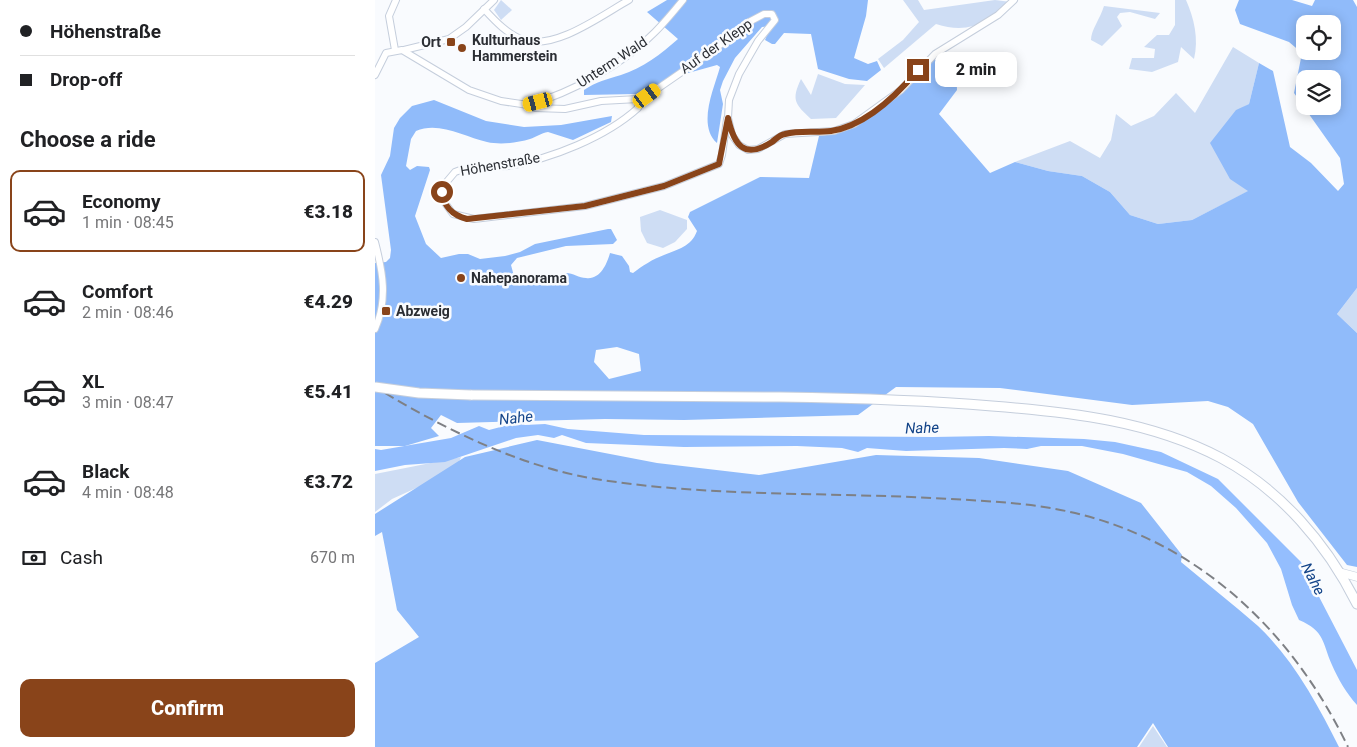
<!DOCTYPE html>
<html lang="en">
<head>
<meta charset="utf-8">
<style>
	:root { --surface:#fff; --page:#f2f2f2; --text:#202124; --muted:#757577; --line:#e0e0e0; --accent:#89441a }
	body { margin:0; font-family:Roboto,sans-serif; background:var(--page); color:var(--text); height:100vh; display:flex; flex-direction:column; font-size:19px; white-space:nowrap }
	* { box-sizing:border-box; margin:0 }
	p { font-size:16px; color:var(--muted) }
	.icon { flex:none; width:28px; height:28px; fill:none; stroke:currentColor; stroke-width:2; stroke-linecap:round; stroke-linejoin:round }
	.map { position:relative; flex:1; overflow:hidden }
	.details { display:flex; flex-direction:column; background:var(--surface); width:375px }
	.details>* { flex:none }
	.hud { display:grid; align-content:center; height:110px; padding:0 20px; background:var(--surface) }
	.buttons { position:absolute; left:921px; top:15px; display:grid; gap:10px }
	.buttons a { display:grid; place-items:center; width:45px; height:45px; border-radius:10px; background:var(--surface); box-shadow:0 2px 12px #0003; font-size:25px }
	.end { position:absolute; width:22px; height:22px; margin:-11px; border:6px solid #89441a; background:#fff; box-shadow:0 0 0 2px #fff }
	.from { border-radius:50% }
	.bubble { position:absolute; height:35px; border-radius:10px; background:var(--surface); box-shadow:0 2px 12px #0003; font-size:16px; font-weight:800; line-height:35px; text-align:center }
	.car { position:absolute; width:15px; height:30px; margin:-15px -8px; border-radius:6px; box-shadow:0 0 4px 1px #0007; background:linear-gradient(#f5c518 24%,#345 0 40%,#f5c518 0 76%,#345 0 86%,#f5c518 0) }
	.hud b { display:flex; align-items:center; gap:18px; height:48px; font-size:19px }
	.hud b+b { border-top:1px solid var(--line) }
	.hud i { width:12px; height:12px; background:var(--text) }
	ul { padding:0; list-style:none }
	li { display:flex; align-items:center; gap:15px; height:82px; margin:0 10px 8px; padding:0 10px; border:2px solid transparent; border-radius:10px }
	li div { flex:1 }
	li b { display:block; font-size:19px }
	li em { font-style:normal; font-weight:800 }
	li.active { border-color:var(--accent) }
	li>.icon { width:45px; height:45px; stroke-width:1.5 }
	h2 { padding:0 20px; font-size:22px; line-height:60px }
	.pay { display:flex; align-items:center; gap:12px; height:55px; padding:0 20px; font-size:19px }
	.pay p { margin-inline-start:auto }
	.action { display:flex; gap:10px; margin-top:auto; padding:10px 20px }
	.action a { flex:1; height:58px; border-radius:10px; background:var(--accent); color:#fff; font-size:20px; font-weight:800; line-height:58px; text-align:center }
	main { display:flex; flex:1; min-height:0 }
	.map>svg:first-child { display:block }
</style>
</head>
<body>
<main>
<section class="details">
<div class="hud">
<b><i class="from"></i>Höhenstraße</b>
<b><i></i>Drop-off</b>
</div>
<h2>Choose a ride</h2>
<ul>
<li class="active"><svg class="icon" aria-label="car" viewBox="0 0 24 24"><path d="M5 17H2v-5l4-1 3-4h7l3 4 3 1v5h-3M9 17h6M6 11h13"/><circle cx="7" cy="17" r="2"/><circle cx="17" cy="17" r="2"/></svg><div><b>Economy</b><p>1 min · 08:45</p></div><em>€3.18</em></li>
<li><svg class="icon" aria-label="car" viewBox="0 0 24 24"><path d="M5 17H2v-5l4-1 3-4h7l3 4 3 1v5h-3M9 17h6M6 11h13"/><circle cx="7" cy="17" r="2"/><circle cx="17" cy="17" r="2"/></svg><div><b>Comfort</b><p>2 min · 08:46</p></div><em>€4.29</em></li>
<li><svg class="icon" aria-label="car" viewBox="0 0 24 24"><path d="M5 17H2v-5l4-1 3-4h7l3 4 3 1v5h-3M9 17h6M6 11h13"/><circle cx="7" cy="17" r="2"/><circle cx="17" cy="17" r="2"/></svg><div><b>XL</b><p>3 min · 08:47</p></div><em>€5.41</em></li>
<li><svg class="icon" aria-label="car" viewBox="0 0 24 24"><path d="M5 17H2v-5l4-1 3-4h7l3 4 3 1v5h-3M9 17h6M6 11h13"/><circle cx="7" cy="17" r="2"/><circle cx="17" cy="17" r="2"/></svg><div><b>Black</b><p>4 min · 08:48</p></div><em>€3.72</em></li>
</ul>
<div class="pay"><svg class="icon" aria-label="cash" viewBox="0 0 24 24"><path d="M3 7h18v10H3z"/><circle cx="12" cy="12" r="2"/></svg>Cash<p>670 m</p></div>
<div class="action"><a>Confirm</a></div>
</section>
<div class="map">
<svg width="982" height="747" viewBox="0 0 982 747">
	<rect width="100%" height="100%" fill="#f9fbfe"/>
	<!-- green -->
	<g fill="#ceddf4">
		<path d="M126,0L137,10L126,20L119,10Z"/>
		<path d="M528,0H543L549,10L620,0L636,2C614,24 592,34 561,24L509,68L503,59L528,40L544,22Z"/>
		<path d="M800,0H811C819,18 824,39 819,59L806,47L803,62L777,72L754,69L757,58H779L780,49L769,47L782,35H794L800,25Z"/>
		<path d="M729,6L785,13L780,19L755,12L745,13L742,17L747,26L727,46L716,40C716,30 725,19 729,6Z"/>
		<path d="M858,47L884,63L874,104L861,111L874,191L817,220L783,224L755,215L735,192L707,176L673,171L640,162L695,141L725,158L736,140L741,114L756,126L779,116L801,93L820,113Z"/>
		<path d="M443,74L470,84L490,85L461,118L436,119C420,104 416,100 426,79L436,95Z"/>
		<path d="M285,210L312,220V229L300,242L288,248L272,243L266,231L265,217Z"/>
		<path d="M982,288V333L962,314Z"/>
		<path d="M86,457L81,470L17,499L0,512V474Z"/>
		<path d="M778,726L792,747H764Z"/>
	</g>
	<!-- forest -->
	<g fill="#90bbfa" fill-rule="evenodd">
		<path d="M292,0H493L491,16L479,58L493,64L502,61L506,70L492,81L474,79L443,69L436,34L409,33L400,44H397L390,40L396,26L387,27L360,58L348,81L345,90L348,104L342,143C322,125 339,89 345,67L342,65L306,75L277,95L271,91L261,94L209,95V90C221,82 232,79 246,75C268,68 286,54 303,39L272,12Z"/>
		<path d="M864,0H917L937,6L940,0H978L982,7V288L962,314L982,333V567L972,565L923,502L878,424L853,407L833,401L757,405L625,388L521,387L483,415L309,420L230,419L82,423L66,415L56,428L64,436L30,446H0V263L11,262L15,258L16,250L6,175L15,156L19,128L25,118L37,106L59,100L111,121L149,127L186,125L237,116L236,122L198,140L173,132C166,133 161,137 155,139C142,143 125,145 112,142C90,137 64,121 41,131L36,139L31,166L35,170L42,166L54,167L55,170L40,216L51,244L66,258L84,254H93L105,259L130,256L145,252L160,244L233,229H236L242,240L238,244L191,246L142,258L136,265L140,280L144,283L172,281L191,273C198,273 204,278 211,278C225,280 232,264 235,253L247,256L254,266L255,272L258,273C267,266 278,259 289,255C303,249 316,247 322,231L313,217L315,212L385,177L434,178L444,136L460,134L479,127L558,59L581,67L582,90L564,114L615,173L640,162L673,171L707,176L735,192L755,215L783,224L817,220L873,191L855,179L835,143L861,110L874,104L884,63L898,71L915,147L936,163L963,191L969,184L965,158L919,93L927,53L914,42L865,24L860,10ZM930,24H958V51H930ZM930,79H958V106H930ZM242,347L264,354L266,371L234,379L219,362L221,350Z"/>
		<path d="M162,440L282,463L384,475L501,455L604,458L693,471L766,503L807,555L806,562C831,583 858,604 883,626C918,659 943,705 964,747H793L778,723L762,747H0V663L44,637L22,610L7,532L0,536V514L90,457Z"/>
	</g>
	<!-- water -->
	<path fill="#94befe" d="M144,422L150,425L170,424L193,429L269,435L558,437L614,436L709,439L740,442L786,452L843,479L926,562L982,670V705C972,694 963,679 957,665C947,642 950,631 924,620L917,605L906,569L892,543L861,508L836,486L812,472L748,454L707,446H666L652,449L629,448L531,451L492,448L483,452L467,448L422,446L309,447L211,443L187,435L179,438L163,435L141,438L70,462L30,465L0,471V449L6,450L76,438L104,426L114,430Z"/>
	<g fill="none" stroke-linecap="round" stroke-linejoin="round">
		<!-- minor casing -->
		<g stroke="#c5cedc" stroke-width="8">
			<g id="minor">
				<path d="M109,9C120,21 133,35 149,40C181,50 227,15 254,0"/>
				<path d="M20,50L14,16L21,0"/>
				<path d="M29,50L74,39L91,27L119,0"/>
				<path d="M0,75L11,53L27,50L94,90L126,101L153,105L160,108L190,109L226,101L263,99L272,96L340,49L372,23L389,14H397L400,20L383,41L364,74L354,100L353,118L357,135L364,145L373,150L383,149L410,134L459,131L479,124L526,90L560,54L623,15L639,0"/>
				<path d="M263,99V108C231,137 176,159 133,166C116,168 96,165 80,172L69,185L67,192L70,203L78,214L99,219L210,206L289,186L344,164L347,155L352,119"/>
				<path d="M153,105C196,93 249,64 280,32C290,22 299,11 308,0"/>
				<path d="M0,242C8,273 13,299 0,329"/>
			</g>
		</g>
		<!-- tertiary casing -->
		<g stroke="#c5cedc" stroke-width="9">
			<path id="tertiary" d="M964,572L982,577"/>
		</g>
		<!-- secondary casing -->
		<g stroke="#c5cedc" stroke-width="11">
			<path id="secondary" d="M96,395C199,395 302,396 405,397C476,398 547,400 617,406C695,412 776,421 846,458C906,490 952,544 982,604"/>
		</g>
		<!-- minor -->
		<use href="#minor" stroke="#fff" stroke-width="6"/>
		<!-- tertiary -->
		<use href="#tertiary" stroke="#fff" stroke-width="8"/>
		<!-- secondary -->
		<use href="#secondary" stroke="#fff" stroke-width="9"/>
		<!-- rail -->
		<path stroke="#7e8085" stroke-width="2" stroke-dasharray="10 5" stroke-linecap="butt" d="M10,393C72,430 143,465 215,478C327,497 443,492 557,498C608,501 658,502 708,515C830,547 920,636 973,747"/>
		<!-- secondary-bridge casing -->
		<g stroke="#c5cedc" stroke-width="11" stroke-linecap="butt">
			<path id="secondary-bridge" d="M0,387L44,393L96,395"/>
		</g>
		<!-- secondary-bridge -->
		<use href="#secondary-bridge" stroke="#fff" stroke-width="9"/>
	</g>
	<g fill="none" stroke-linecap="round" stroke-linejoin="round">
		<!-- route -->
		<path stroke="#89441a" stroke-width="6" d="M67,192C69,207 77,215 92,219L210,206L289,186L344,164L353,118C359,145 369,160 397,142C401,139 404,135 410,134C425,130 441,133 456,131C490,126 521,96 543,70"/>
	</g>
	<!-- markers -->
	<g fill="#89441a" stroke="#f9fbfe" stroke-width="2">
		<rect x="71" y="37" width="10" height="10" rx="2.5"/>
		<circle cx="87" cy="48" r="5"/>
		<circle cx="86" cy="278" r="5"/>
		<rect x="6" y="306" width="10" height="10" rx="2.5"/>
	</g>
	<g text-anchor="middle" stroke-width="5" stroke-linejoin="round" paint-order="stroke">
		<!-- poi labels -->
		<g font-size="14" font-weight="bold" fill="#2b2e34" stroke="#f9fbfe" text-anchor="start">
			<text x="97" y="45">Kulturhaus<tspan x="97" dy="16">Hammerstein</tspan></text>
			<text x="66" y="47" text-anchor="end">Ort</text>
			<text x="96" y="283">Nahepanorama</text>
			<text x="21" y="316">Abzweig</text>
		</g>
		<!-- street labels -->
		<g font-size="14" fill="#2b2e34" stroke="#f9fbfe">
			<text transform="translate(341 46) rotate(-35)" y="5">Auf der Klepp</text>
			<text transform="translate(237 62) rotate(-33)" y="5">Unterm Wald</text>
			<text transform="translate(125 164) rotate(-10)" y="5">Höhenstraße</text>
		</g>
		<!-- water labels -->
		<g font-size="15" font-style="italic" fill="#124388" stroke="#f9fbfe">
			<text transform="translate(141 418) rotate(-6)" y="5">Nahe</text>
			<text transform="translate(547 428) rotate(-2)" y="5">Nahe</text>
			<text transform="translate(938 579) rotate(63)" y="5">Nahe</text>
		</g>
	</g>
</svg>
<div class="buttons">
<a><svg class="icon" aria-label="locate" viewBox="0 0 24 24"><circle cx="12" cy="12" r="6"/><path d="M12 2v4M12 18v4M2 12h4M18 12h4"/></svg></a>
<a><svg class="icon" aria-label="layers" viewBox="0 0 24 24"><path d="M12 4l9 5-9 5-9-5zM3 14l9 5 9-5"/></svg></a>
</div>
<i class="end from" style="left:67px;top:192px"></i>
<i class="end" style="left:543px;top:70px"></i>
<div class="bubble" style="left:560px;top:52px;width:82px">2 min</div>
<i class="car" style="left:272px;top:96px;rotate:54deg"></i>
<i class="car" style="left:163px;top:102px;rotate:255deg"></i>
</div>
</main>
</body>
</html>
